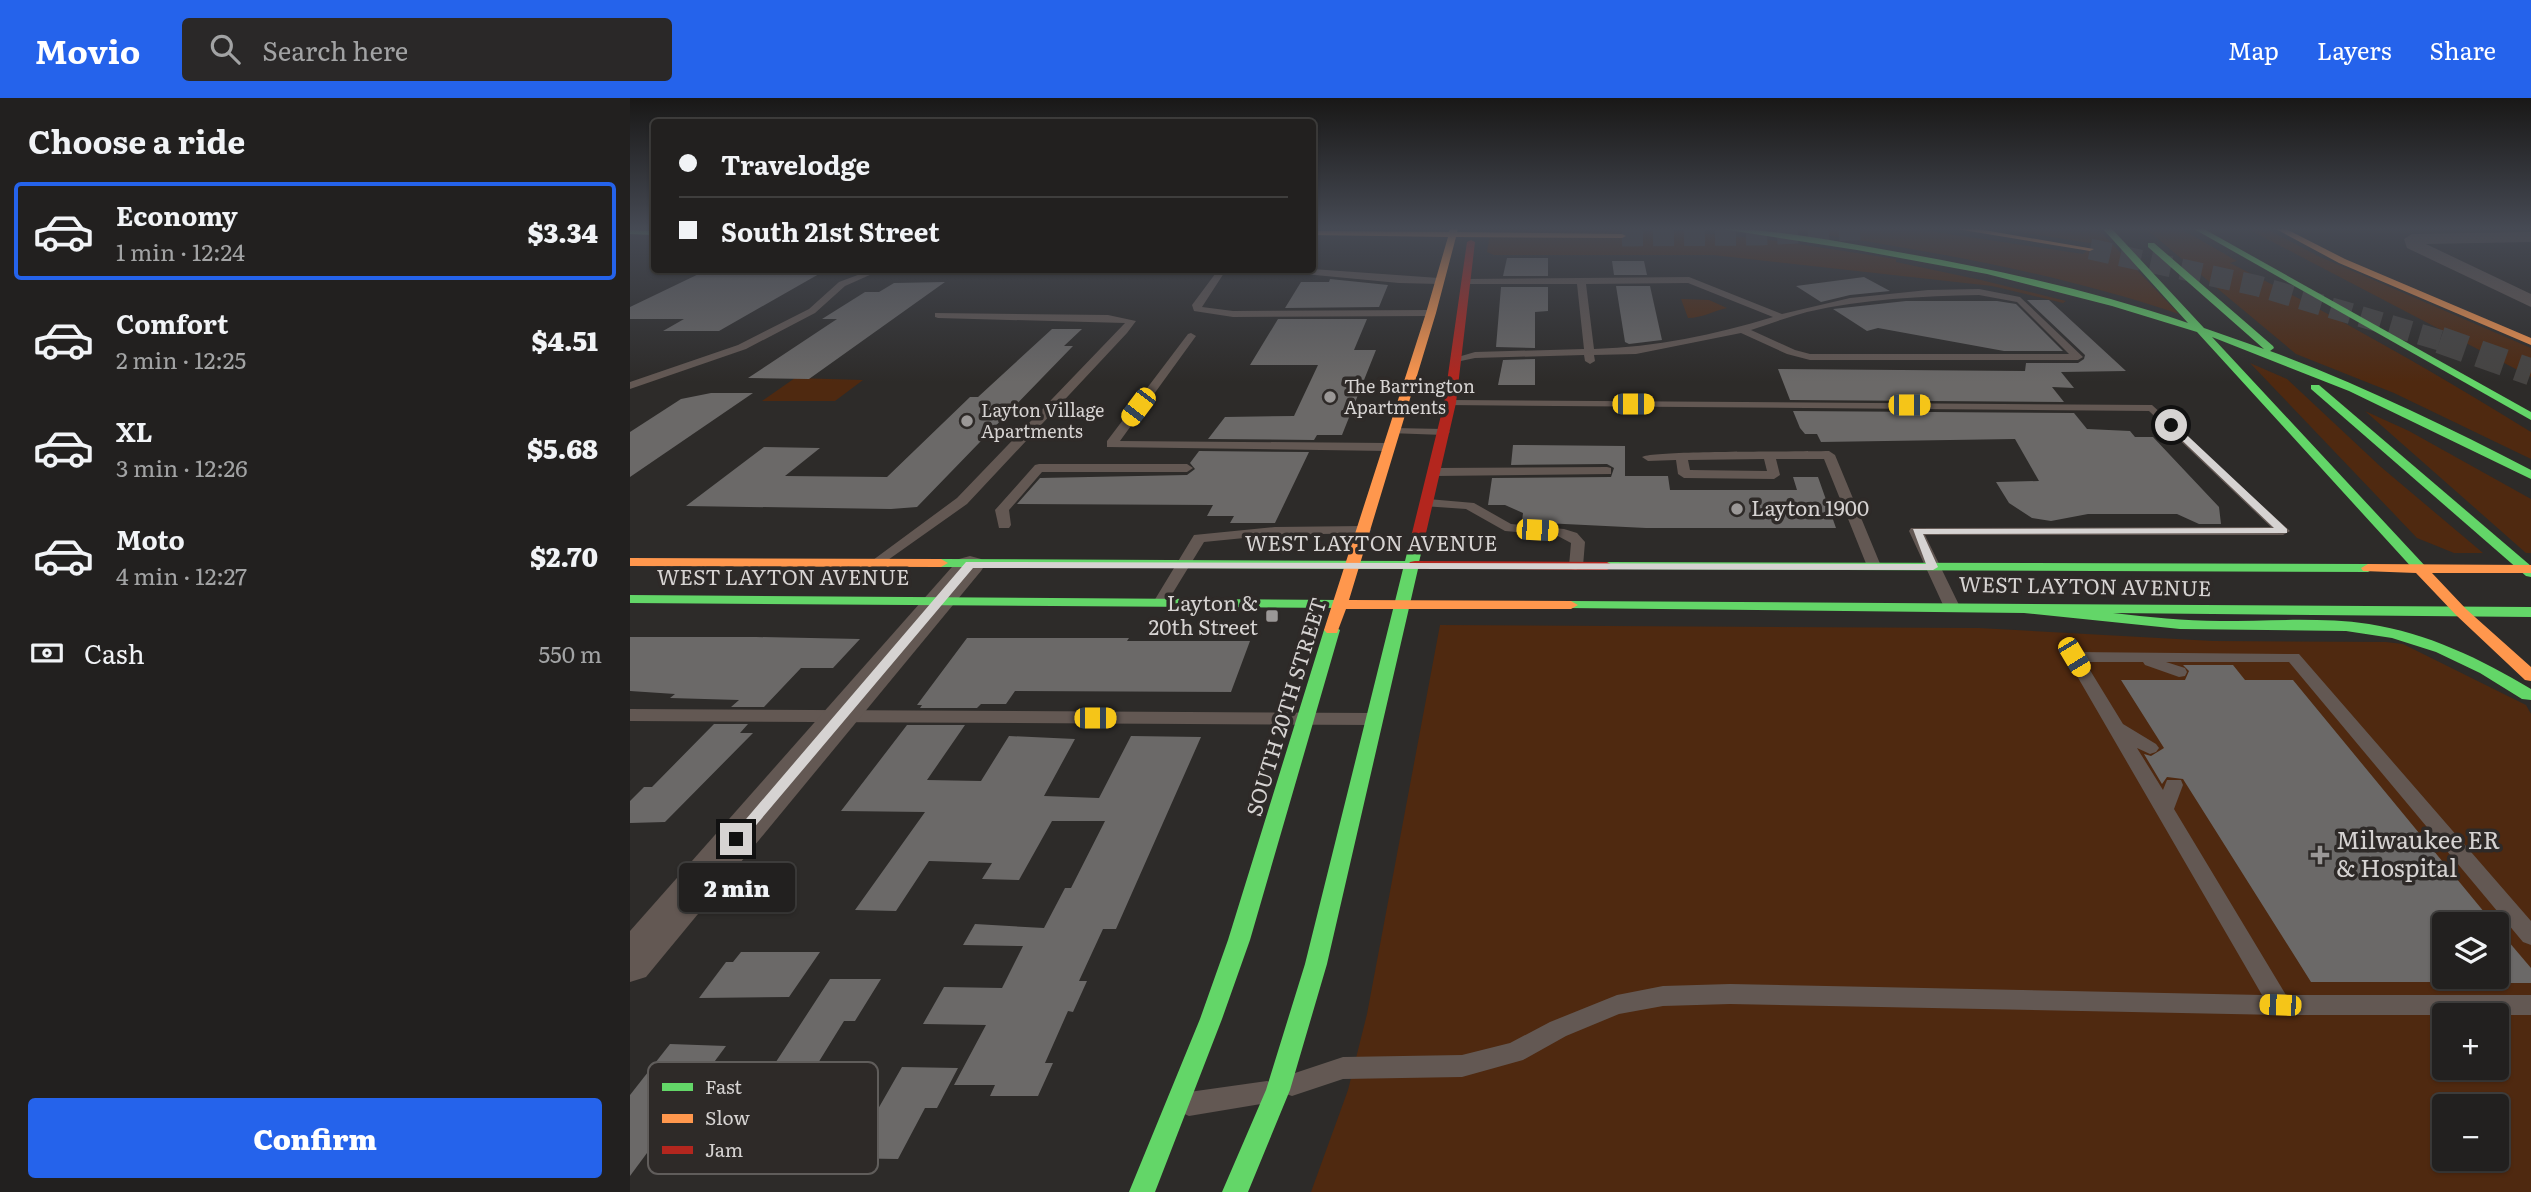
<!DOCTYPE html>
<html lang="en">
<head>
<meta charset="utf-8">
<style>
	:root { --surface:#22201f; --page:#2a2828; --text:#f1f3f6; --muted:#a2a3a4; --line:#3f3e3d; --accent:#2563eb }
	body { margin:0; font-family:Literata,serif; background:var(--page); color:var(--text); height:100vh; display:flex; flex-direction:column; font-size:26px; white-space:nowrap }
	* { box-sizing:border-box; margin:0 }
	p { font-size:23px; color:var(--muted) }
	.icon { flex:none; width:38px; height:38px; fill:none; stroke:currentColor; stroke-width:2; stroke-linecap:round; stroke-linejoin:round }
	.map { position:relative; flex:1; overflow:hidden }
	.sheet { display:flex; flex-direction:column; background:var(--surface); width:630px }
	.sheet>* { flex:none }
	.top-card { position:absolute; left:21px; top:21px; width:665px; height:154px; border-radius:7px; box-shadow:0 2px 5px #0004,0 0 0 2px var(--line); display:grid; align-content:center; height:154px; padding:0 28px; background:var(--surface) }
	.controls { position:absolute; left:1802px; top:814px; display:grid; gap:14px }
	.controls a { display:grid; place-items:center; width:77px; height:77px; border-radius:7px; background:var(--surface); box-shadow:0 2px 5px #0004,0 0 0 2px var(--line); font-size:35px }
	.end { position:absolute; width:32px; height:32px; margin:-16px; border:9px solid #d6d3d2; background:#111; box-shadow:0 0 0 4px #111 }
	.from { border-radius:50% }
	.bubble { position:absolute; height:49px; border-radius:7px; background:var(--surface); box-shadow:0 2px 5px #0004,0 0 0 2px var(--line); font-size:23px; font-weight:800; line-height:49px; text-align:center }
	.car { position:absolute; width:21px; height:42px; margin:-21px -10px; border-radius:9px; box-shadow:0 0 5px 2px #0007; background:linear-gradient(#f5c518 24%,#345 0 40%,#f5c518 0 76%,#345 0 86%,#f5c518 0) }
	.top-card b { display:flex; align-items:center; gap:24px; height:66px; font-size:26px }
	.top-card b+b { border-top:2px solid var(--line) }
	.top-card i { width:18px; height:18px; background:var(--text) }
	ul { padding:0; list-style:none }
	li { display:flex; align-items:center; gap:21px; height:98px; margin:0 14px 10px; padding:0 14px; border:4px solid transparent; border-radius:7px }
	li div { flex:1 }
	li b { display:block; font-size:26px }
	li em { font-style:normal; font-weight:800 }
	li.on { border-color:var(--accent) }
	li>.icon { width:63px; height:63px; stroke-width:1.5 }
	h2 { padding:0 28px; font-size:32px; line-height:84px }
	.pay { display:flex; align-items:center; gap:18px; height:77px; padding:0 28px; font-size:26px }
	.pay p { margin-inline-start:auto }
	.cta { display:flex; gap:14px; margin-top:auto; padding:14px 28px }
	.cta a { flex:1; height:80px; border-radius:7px; background:var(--accent); color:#fff; font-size:28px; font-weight:800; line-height:80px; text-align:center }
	header { display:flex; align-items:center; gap:42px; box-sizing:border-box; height:98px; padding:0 35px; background:var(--accent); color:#fff }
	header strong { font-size:33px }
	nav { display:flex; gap:38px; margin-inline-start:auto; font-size:24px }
	.search { width:490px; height:63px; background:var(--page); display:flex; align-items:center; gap:18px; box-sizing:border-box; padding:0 24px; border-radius:7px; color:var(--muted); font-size:26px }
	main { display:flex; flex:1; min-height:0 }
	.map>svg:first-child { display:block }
</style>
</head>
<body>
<header>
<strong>Movio</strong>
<div class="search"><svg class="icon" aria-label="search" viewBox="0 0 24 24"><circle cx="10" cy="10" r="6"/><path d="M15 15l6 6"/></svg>Search here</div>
<nav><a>Map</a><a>Layers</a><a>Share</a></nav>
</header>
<main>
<section class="sheet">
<h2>Choose a ride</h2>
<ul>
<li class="on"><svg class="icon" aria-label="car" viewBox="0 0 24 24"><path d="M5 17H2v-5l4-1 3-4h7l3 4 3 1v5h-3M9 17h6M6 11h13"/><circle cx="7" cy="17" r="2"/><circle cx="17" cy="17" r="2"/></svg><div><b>Economy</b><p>1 min · 12:24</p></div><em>$3.34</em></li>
<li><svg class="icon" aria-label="car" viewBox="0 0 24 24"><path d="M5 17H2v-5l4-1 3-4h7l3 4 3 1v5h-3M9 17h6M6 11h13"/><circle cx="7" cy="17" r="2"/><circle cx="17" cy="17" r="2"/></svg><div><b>Comfort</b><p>2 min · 12:25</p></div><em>$4.51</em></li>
<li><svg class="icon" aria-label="car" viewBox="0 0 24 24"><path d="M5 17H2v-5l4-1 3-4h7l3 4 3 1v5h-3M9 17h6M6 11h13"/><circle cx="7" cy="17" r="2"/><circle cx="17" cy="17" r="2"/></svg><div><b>XL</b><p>3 min · 12:26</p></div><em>$5.68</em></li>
<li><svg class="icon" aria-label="car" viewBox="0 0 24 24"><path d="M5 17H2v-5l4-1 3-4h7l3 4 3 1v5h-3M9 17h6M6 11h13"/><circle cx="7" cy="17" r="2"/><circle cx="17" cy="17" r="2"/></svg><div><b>Moto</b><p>4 min · 12:27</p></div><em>$2.70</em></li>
</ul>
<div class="pay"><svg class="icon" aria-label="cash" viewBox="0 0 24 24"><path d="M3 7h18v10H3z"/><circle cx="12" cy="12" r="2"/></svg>Cash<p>550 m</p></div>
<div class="cta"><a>Confirm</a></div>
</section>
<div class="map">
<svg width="1901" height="1094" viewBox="0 0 1901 1094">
	<rect width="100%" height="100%" fill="#2d2b29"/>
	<!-- green -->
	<g fill="#4f2910" fill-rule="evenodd">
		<path d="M861,131H1026L1134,141L1266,161V164L1351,182L1436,203L1433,205L1362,188L1083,157H864L857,154Z"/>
		<path d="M1158,131H1286L1453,156L1466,146L1371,131H1468L1549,216C1423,173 1289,151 1158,131Z"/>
		<path d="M1516,131H1551L1607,163L1600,165C1703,217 1803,273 1901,334V361L1764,295L1666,256Z"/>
		<path d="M1618,131H1637L1688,158L1901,250V279Z"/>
		<path d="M1051,201L1079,202L1097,210C1083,213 1072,220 1058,220Z"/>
		<path d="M1620,265L1657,281L1751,369L1853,455H1824L1787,440Z"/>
		<path d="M165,280L233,282L205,303H132Z"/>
		<path d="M1735,313L1779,333L1901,401V455H1896Z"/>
		<path d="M810,527L1349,530L1583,543L1756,544L1773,546L1896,607L1901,616V1094H681L718,992L737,916ZM1815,826H1867V878H1815ZM1815,917H1867V970H1815ZM1815,1008H1867V1060H1815Z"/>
	</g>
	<!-- building -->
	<g fill="#6b6968">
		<path d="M877,160H918V178H873Z"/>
		<path d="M982,163H1014L1017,177H984Z"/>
		<path d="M77,172H196L89,233H33L54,221H0V209Z"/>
		<path d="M1234,179L1260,193L1220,197L1191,204L1166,188Z"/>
		<path d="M700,181L758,187L749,209L655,210L671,184H699Z"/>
		<path d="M315,184L179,281L118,280L207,221H192L235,194H249L264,185Z"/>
		<path d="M986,188H1020L1032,242L999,246L995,244Z"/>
		<path d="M871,189H918V213L905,214V250L866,249Z"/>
		<path d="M1397,202H1419L1496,273L1431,274L1444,290L1422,289L1434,304L1160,302L1148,271L1395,273L1396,265H1448L1454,261L1455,257Z"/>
		<path d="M1276,203H1367L1386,206L1433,253H1374L1248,230L1237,233L1203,211Z"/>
		<path d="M648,221H737L724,252H746L712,337H687L684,342L578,341L595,319L664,318L688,267H620Z"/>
		<path d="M422,231H452L434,248H443L287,409L261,411L56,408L134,349L190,350L155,378L257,379L340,299H348Z"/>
		<path d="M905,261V287H868L873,262Z"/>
		<path d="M81,295H123L0,379V334L51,301Z"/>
		<path d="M1163,313L1444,315L1457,331L1500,333L1505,339H1523L1589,409L1591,426H1569L1547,416H1458L1421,423L1402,420L1379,405L1366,384L1409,383L1385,341L1191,344L1187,336H1175L1170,330Z"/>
		<path d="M883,347L995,348V378H1038L1040,392H1167L1163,379H1188L1206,430H1016L892,424L893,415L875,407H858L862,380L981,379L984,370L977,366L881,367Z"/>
		<path d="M569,353L679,354L645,425H600L604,418H577L583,407L387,406L410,380L557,377L565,371L560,365Z"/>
		<path d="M0,539H126L230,541L203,570H171L134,609H101L109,602L40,600L45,596L0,593Z"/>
		<path d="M337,540H499L497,543H620L601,594L385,593L376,606H351L347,610H290L292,607H287Z"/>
		<path d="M1553,567H1603L1615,582H1663L1864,826H1815V884H1681L1553,681L1537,679L1532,686L1514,656L1521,658L1534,650L1491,582H1555L1559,573Z"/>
		<path d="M84,626H118L110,635H123L35,724L0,725V703L14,689H22Z"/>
		<path d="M277,627H335L297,682L351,683L379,638L445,641L414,698L469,700L501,638L571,639L486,831H473L449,883H457L443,914L438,913L415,965H423L408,998H360L365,987H324L356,927L293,926L314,889L372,890L393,848L333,847L345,826L414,830L435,790H441L475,723H422L389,782L352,781L362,765L299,763L266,813L225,812L295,714L211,713Z"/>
		<path d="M1867,830L1901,870V885H1867Z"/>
		<path d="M111,854H190L159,899L69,900L96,864H103Z"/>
		<path d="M200,881H251L225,923H214L185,970H142Z"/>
		<path d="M40,946L96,948L0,1078V997Z"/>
		<path d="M272,969L328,970L307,1010H295L268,1061L206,1060L231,1018H244Z"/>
	</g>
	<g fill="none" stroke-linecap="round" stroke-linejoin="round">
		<!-- highway-tunnel-far1 -->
		<g stroke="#464442" stroke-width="21" stroke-dasharray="21 10" stroke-linecap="butt">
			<path d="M992,138L1130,137L1238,131"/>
			<path d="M1460,151L1628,188L1816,244"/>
		</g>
		<!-- highway-tunnel -->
		<path stroke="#464442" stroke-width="27" stroke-dasharray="27 14" stroke-linecap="butt" d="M1810,242L1901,274"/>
		<!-- lane -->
		<g fill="#635853" fill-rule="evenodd">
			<path d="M682,171L809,180L813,183L809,186L769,185L664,175L660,172Z"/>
			<path d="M241,172H251L215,188L185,215L116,251L0,291V284L108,247L179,211L209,184Z"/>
			<path d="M588,172H596L572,209L603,213L801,212L806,215L801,218L603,219L564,213L562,207Z"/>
			<path d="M1059,179L1152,216L1220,200L1298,192L1349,191L1390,199L1453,259L1448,262H1180L1157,256L1111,235L1006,256L964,257L965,263L960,266L955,263L954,257L845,260L826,264L821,261L845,254L954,251L947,186H836L833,185V181ZM1058,185L1143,219C1084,237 1026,249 964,251L956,186ZM1349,197L1387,204L1439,256H1180L1165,252L1121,232C1139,226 1158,219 1177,214C1233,201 1292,198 1349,197Z"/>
			<path d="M305,215L478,217L506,223L497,235L337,406L248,469L243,468L241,465L243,462L327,400L495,225L308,220L305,219Z"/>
			<path d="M561,235L566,238L490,343L758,345L764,349L758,353L477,349V343L558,236Z"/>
			<path d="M820,302L1522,307L1660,433L1653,437H1295L1330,509L1322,514L1314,509L1279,433L1281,430L1641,429L1519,313L816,307L814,305Z"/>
			<path d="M763,330L814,331L820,334L814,337L759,335V331Z"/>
			<path d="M1199,353L1205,357L1251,468L1249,471L1244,472L1237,468L1194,361H1146L1150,377L1144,381L1054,380L1048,376L1046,362L1018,363L1012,359C1022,352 1174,354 1199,353ZM1134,361L1137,373L1060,372L1058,362Z"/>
			<path d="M409,366H557L563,370L557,374H412L379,412L381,427L379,430H369L365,412L405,367Z"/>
			<path d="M977,369L981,370V376L805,378L799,374L805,370Z"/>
			<path d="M798,401L844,405L881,426L934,431L947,435L955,444L953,468L946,472L941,471L939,468L941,445L926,437L875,433L836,411L793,408V402Z"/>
			<path d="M734,428L739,429L741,432L739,435L645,437L574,444L536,506H526L524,503L564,437L645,429Z"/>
			<path d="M1444,554L1669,556L1901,823V847L1893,844L1659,564H1536L1555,570L1557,574L1555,578L1549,579L1515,567L1513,564H1455L1493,626L1526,646L1529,650L1526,654L1520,656L1507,650L1533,692L1537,682H1551L1553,687L1544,711L1656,897H1901V917H1650L1100,906L1033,908L989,916L936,938L893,962L832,979L713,981L662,998L653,995L650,987L653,979L713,959L832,957L880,945L920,924L987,897L1033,888L1100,886L1632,897L1436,559Z"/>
			<path d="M0,611L743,615L752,621L743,627L0,623Z"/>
			<path d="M637,983L646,986L649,994L646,1002L637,1005L559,1018L550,1014L547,1006L550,998L559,994Z"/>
		</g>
		<!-- street -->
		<g fill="#635853" fill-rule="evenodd">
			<path d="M1901,134V144L1796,146L1901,196V209L1777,150L1774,141L1782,136Z"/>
			<path d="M340,458L351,461L355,467L351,473L16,879L0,884V833L329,461Z"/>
		</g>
		<!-- fast -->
		<g fill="#63d668" fill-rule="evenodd">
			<path d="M1092,131C1145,131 1199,142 1251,151C1355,169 1459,191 1558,225L1473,131H1482L1574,230L1634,251L1518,149V145H1524L1643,248L1644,250L1640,253C1729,286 1816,328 1901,372V381L1719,293L1582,239L1797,470L1790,474L1785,473L1567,234L1482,208L1357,176L1227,152Z"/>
			<path d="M1564,131H1574L1901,314V322Z"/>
			<path d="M0,132L24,133V137L0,136Z"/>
			<path d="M1681,287H1689L1901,468V479L1896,478L1681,291Z"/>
			<path d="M789,431L796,435L789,464L792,467L788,471L697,866L660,992L618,1094H592L636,992L675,866L773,471L311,469L304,465L311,461L775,463L782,435Z"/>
			<path d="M977,464L1738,466L1745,470L1738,474L972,471L970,468Z"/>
			<path d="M0,497L710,502L717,506L710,510L0,505Z"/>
			<path d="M941,503L1901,509V519L1483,515C1519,519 1554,523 1590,523C1639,523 1690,519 1739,526C1797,535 1851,561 1901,591V602L1892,601L1850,575L1806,554L1762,540L1716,533L1550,531L1394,515L936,510L934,507L936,504Z"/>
			<path d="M702,527L710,532L620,842L592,921L525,1094H499L570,921L598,842L694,532Z"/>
		</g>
		<!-- slow -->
		<g fill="#ff974d" fill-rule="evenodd">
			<path d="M820,131H828L827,134L992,136L996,138L992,140L826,139L806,215L719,502L941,503L948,507L941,511H716L707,535H697L694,532L796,215L818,139L682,137V133L819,134Z"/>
			<path d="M1327,131H1348L1464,151L1460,153Z"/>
			<path d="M1646,131H1656L1715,161L1901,240V247L1709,165Z"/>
			<path d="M0,460L311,461L318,465L311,469L0,468Z"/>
			<path d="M1738,466L1901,467V475H1802L1836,511L1901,569V583L1895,582L1826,517L1786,475L1733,473L1731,470Z"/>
		</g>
		<!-- jam -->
		<g fill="#b3261e" fill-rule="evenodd">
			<path d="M841,142L845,144L826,305L796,435L789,439L782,435L814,305L837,144Z"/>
			<path d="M785,463L977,464L984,468L977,472L780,470L778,467L780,464Z"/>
		</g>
	</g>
	<!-- sky -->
	<linearGradient id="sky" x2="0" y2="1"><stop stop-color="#191817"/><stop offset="0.46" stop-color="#464a54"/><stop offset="1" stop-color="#464a54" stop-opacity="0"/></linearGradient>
	<rect width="1901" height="284" fill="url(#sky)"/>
	<!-- route -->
	<path fill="#d6d3d2" d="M1538,325H1544L1657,431V435L1293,436L1308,469L1303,472L343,470L111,745H101L99,741L336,464L1296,466L1283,431L1644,430L1538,329Z"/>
	<!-- markers -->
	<g fill="#9b9897" stroke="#2e2a28" stroke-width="2.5">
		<circle cx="700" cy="299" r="7"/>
		<circle cx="337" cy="323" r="7"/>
		<circle cx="1107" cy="411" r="7"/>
		<rect x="635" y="511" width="14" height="14" rx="3.5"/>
		<path d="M1686.5 746.5h7v7h7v7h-7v7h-7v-7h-7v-7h7z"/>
	</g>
	<g text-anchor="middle" stroke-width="7" stroke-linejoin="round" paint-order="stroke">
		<!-- far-poi labels -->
		<g font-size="18" fill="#d6d3d2" stroke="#2e2a28" text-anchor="start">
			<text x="714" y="295">The Barrington<tspan x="714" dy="21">Apartments</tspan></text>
			<text x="351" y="319">Layton Village<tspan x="351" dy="21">Apartments</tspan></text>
		</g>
		<!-- poi labels -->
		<g font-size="21" fill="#d6d3d2" stroke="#2e2a28" text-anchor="start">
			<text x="1121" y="418">Layton 1900</text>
			<text x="628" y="513" text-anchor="end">Layton &amp;<tspan x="628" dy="24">20th Street</tspan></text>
		</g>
		<!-- street labels -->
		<g font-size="21" fill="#d6d3d2" stroke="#2e2a28">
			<text x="741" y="453">WEST LAYTON AVENUE</text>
			<text x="153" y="487">WEST LAYTON AVENUE</text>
			<text transform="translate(1455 489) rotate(1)" y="7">WEST LAYTON AVENUE</text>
			<text transform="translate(657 609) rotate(-73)" y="7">SOUTH 20TH STREET</text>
		</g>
		<!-- near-poi labels -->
		<g font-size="24" fill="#d6d3d2" stroke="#2e2a28" text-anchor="start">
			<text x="1706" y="751">Milwaukee ER<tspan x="1706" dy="28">&amp; Hospital</tspan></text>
		</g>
	</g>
	<!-- legend -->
	<rect x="18" y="964" width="230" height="112" rx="10" fill="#2e2a28" stroke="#605d5b" stroke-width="2"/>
	<rect x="32" y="985" width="31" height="8" fill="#63d668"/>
	<rect x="32" y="1016" width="31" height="9" fill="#ff974d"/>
	<rect x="32" y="1048" width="31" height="8" fill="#b3261e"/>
	<g font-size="19" fill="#d6d3d2">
		<text x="75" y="996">Fast</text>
		<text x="75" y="1027">Slow</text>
		<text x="75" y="1059">Jam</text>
	</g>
</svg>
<div class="controls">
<a><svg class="icon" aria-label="layers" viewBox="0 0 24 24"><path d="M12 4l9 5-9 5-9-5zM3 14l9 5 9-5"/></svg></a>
<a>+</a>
<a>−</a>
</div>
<i class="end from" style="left:1541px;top:327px"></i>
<i class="end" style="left:106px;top:741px"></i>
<div class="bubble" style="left:49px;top:765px;width:116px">2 min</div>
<i class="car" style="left:1003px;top:306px;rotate:90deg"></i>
<i class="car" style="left:1279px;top:307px;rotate:90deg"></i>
<i class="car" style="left:508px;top:309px;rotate:217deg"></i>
<i class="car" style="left:907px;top:432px;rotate:93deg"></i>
<i class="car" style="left:1444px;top:559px;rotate:149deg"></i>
<i class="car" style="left:465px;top:620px;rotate:90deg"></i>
<i class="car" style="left:1650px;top:907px;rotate:272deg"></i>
<div class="top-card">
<b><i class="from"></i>Travelodge</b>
<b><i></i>South 21st Street</b>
</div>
</div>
</main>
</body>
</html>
